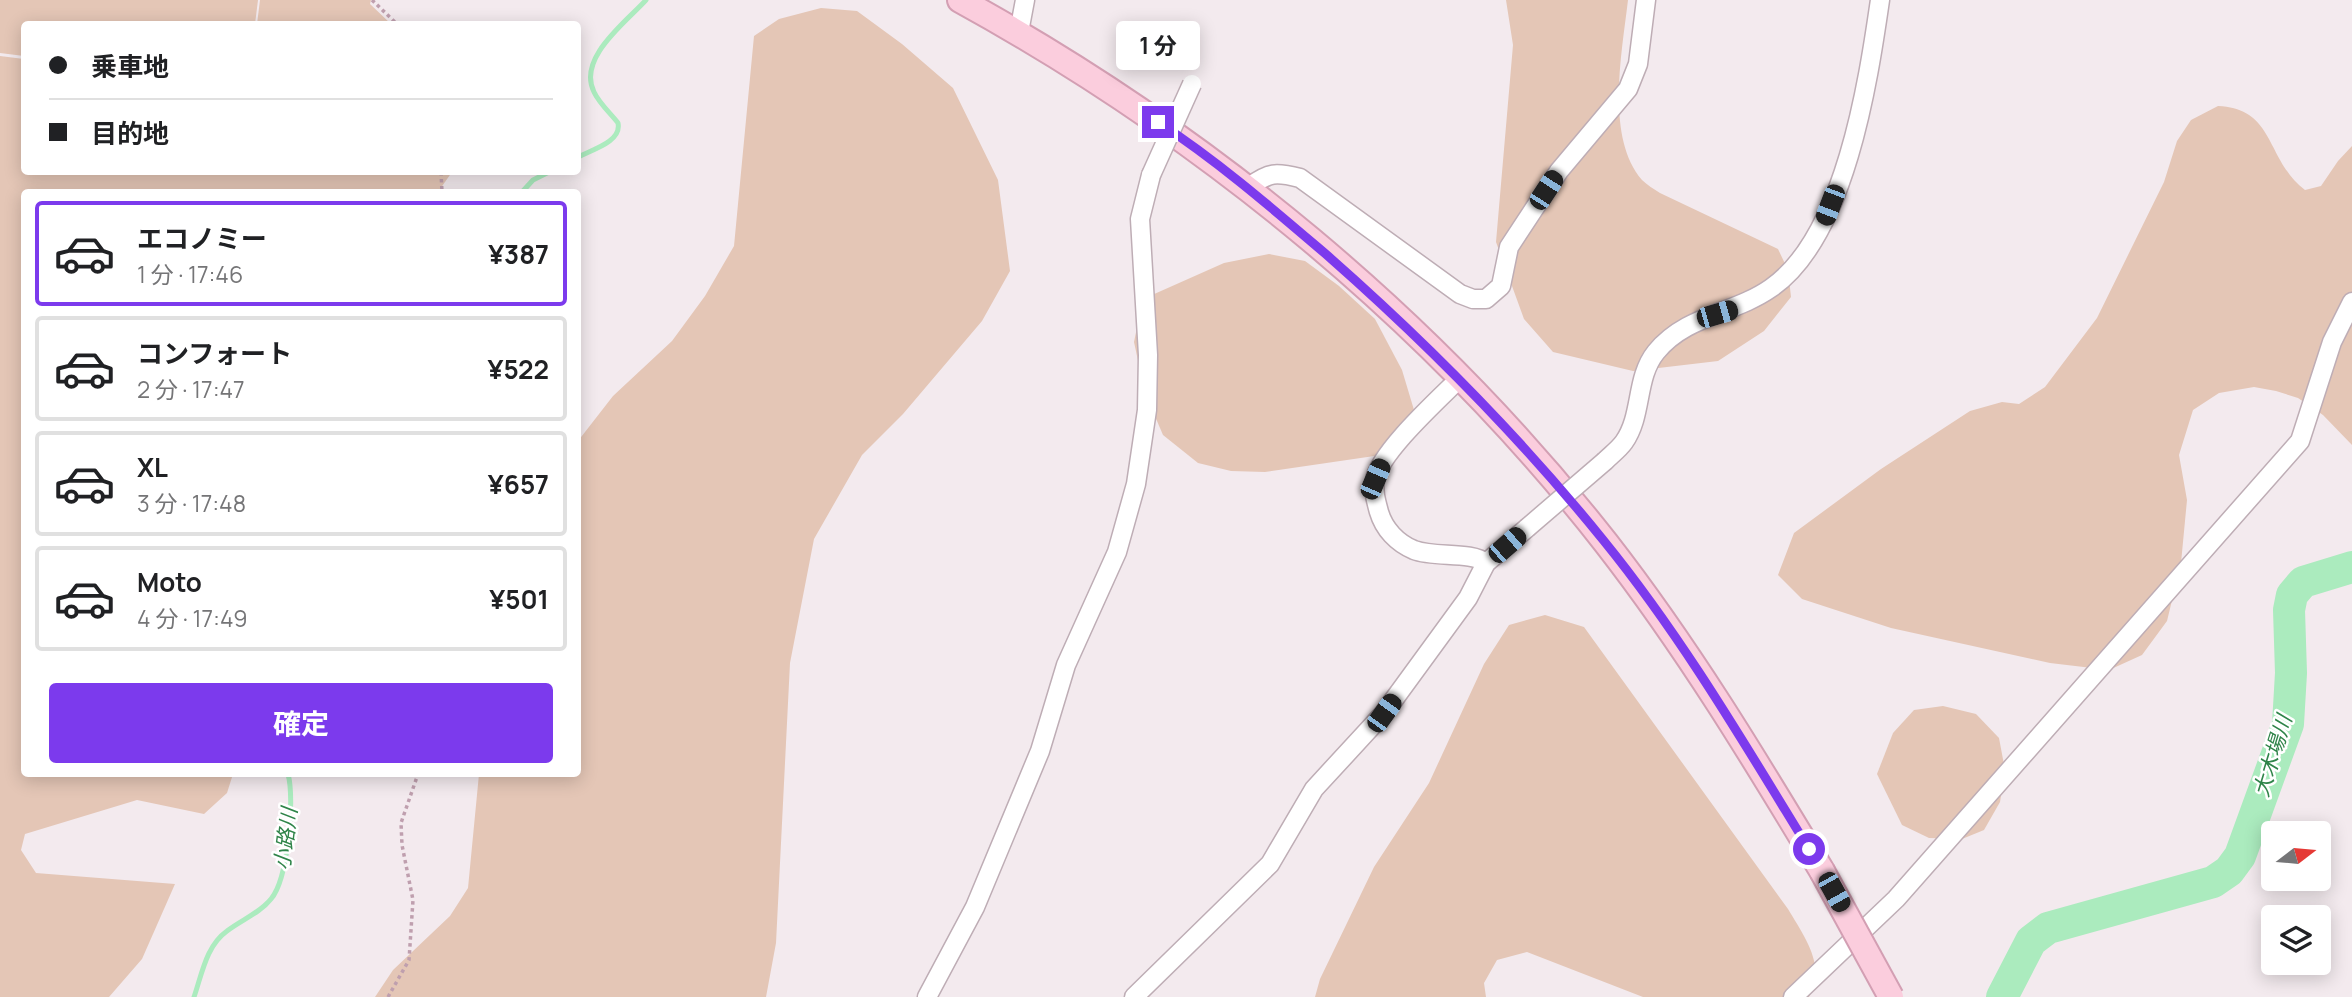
<!DOCTYPE html>
<html lang="ja">
<head>
<meta charset="utf-8">
<style>
	:root { --surface:#fff; --page:#f2f2f2; --text:#202124; --muted:#757577; --line:#e0e0e0; --accent:#7c3aed }
	body { margin:0; font-family:Manrope,"Noto Sans JP",sans-serif; background:var(--page); color:var(--text); height:100vh; display:flex; flex-direction:column; font-size:26px; white-space:nowrap }
	* { box-sizing:border-box; margin:0 }
	p { font-size:23px; color:var(--muted) }
	.icon { flex:none; width:38px; height:38px; fill:none; stroke:currentColor; stroke-width:2; stroke-linecap:round; stroke-linejoin:round }
	.map { position:relative; flex:1; overflow:hidden }
	.panel { position:absolute; left:21px; top:189px; width:560px; height:588px; display:flex; flex-direction:column; background:var(--surface); border-radius:7px; box-shadow:0 4px 18px #0003 }
	.panel>* { flex:none }
	.top-card { position:absolute; left:21px; top:21px; width:560px; height:154px; border-radius:7px; box-shadow:0 4px 18px #0003; display:grid; align-content:center; height:154px; padding:0 28px; background:var(--surface) }
	.needle { width:46px; rotate:74deg }
	.tools { position:absolute; left:2261px; top:821px; display:grid; gap:14px }
	.tools a { display:grid; place-items:center; width:70px; height:70px; border-radius:7px; background:var(--surface); box-shadow:0 4px 18px #0003; font-size:35px }
	.end { position:absolute; width:32px; height:32px; margin:-16px; border:9px solid #7c3aed; background:#fff; box-shadow:0 0 0 4px #fff }
	.from { border-radius:50% }
	.bubble { position:absolute; height:49px; border-radius:7px; background:var(--surface); box-shadow:0 4px 18px #0003; font-size:23px; font-weight:700; line-height:49px; text-align:center }
	.car { position:absolute; width:21px; height:42px; margin:-21px -10px; border-radius:9px; box-shadow:0 0 5px 2px #0007; background:linear-gradient(#222 24%,#8ab4d8 0 40%,#222 0 76%,#8ab4d8 0 86%,#222 0) }
	.top-card b { display:flex; align-items:center; gap:24px; height:66px; font-size:26px }
	.top-card b+b { border-top:2px solid var(--line) }
	.top-card i { width:18px; height:18px; background:var(--text) }
	ul { padding:12px 0 0; list-style:none }
	li { display:flex; align-items:center; gap:21px; height:105px; margin:0 14px 10px; padding:0 14px; border:4px solid var(--line); border-radius:7px }
	li div { flex:1 }
	li b { display:block; font-size:26px }
	li em { font-style:normal; font-weight:700 }
	li.active { border-color:var(--accent) }
	li>.icon { width:63px; height:63px; stroke-width:1.5 }
	.button { display:flex; gap:14px; margin-top:auto; padding:14px 28px }
	.button a { flex:1; height:80px; border-radius:7px; background:var(--accent); color:#fff; font-size:28px; font-weight:700; line-height:80px; text-align:center }
	.map>svg:first-child { display:block }
</style>
</head>
<body>
<div class="map">
<svg width="2352" height="997" viewBox="0 0 2352 997">
	<rect width="100%" height="100%" fill="#f3eaee"/>
	<!-- green -->
	<g fill="#e4c6b6">
		<path d="M0,0H258L255,24H24V56L0,53Z"/>
		<path d="M260,0H371L370,4L391,24H257Z"/>
		<path d="M1506,0H1628C1622,52 1605,137 1642,180C1647,185 1654,189 1660,193L1778,249L1788,270L1791,297L1764,331L1718,361L1633,371L1553,352L1524,319L1496,242L1513,45Z"/>
		<path d="M821,8L857,11L902,44L953,88L998,180L1010,271L982,321L903,414L862,455L814,539L790,663L776,943L766,997H375L393,970L450,916L468,888L479,774H578V441L613,396L672,341L705,296L734,246L754,36L779,19Z"/>
		<path d="M0,56L24,59V172H452L438,192H24V774H233L227,793L204,814L137,800L25,834L21,850L36,873L175,884L142,959L109,997H0Z"/>
		<path d="M2218,106C2276,109 2265,159 2305,190L2321,186L2338,161L2352,146V445L2323,415L2298,398L2276,391L2254,387L2219,393L2193,410L2179,455L2187,500L2181,563L2167,621L2142,655L2109,670L2050,663L1891,628L1802,599L1778,575L1794,533L1881,469L1970,411L2002,402L2019,404L2045,387L2097,318L2164,182L2177,141L2191,120Z"/>
		<path d="M1269,254L1305,261L1339,286L1375,319L1402,370L1414,410L1406,443L1388,454L1265,472L1231,471L1198,463L1163,435L1145,393L1134,342L1143,299L1224,263Z"/>
		<path d="M1545,615L1584,627L1788,909C1804,936 1827,966 1809,997H1643L1527,952L1497,960L1484,983L1486,997H1315L1320,979L1374,867L1429,783L1484,664L1509,625Z"/>
		<path d="M1943,706L1976,714L1999,738L2005,770L2000,802L1984,830L1962,839L1929,838L1902,825L1877,774L1893,733L1914,710Z"/>
	</g>
	<g fill="none" stroke-linecap="round" stroke-linejoin="round">
		<!-- stream -->
		<g stroke="#abebbe" stroke-width="5">
			<path d="M578,157C591,150 622,142 618,123C611,114 599,103 594,92C577,58 626,22 646,0"/>
			<path d="M522,192L533,180L549,172"/>
			<path d="M194,997C202,974 206,946 227,931C241,920 260,913 271,899C288,879 295,799 288,774"/>
		</g>
		<!-- river -->
		<path stroke="#abebbe" stroke-width="32" d="M2002,997L2031,941L2048,928L2213,882L2229,871L2240,856L2288,724L2291,673L2289,610L2292,595L2303,582L2352,567"/>
		<!-- street casing -->
		<g stroke="#beadb5" stroke-width="21">
			<g id="street">
				<path d="M1019,32L1025,0"/>
				<path d="M1249,187C1269,172 1276,172 1300,178L1460,294L1473,299H1486L1501,286L1509,247L1559,171L1628,89L1638,64L1646,0"/>
				<path d="M1460,378C1439,399 1379,453 1375,480C1373,491 1376,501 1379,512C1384,529 1397,543 1414,550C1435,558 1471,551 1486,563"/>
				<path d="M1605,461C1611,455 1619,449 1624,442C1643,415 1635,378 1656,352C1686,315 1734,314 1771,288C1845,237 1868,83 1880,0"/>
				<path d="M927,997L975,907L1040,751L1066,665L1117,552L1136,484L1147,410L1148,355L1140,219L1151,175"/>
				<path d="M1134,997L1270,864L1314,789L1384,713L1468,598L1486,563L1527,528"/>
				<path d="M1793,997L1896,899L2300,441L2332,342L2352,302"/>
			</g>
		</g>
		<!-- secondary casing -->
		<g stroke="#d39fb3" stroke-width="28">
			<path id="secondary" d="M960,0C1206,135 1433,322 1606,543C1687,647 1754,758 1822,871"/>
		</g>
		<!-- path -->
		<g stroke="#bf9fae" stroke-width="3.5" stroke-dasharray="3.5 3.5" stroke-linecap="butt">
			<path d="M372,0L397,24"/>
			<path d="M441,172L442,192"/>
			<path d="M388,997L409,960L413,900L402,845L401,823L418,774"/>
		</g>
		<!-- street -->
		<use href="#street" stroke="#fff" stroke-width="18"/>
		<!-- secondary -->
		<use href="#secondary" stroke="#fbcddd" stroke-width="24"/>
		<!-- street-bridge casing -->
		<g stroke="#beadb5" stroke-width="21" stroke-linecap="butt">
			<g id="street-bridge">
				<path d="M1151,175L1192,84"/>
				<path d="M1527,528L1605,461"/>
			</g>
		</g>
		<!-- secondary-bridge casing -->
		<g stroke="#d39fb3" stroke-width="28" stroke-linecap="butt">
			<path id="secondary-bridge" d="M1822,871L1891,997"/>
		</g>
		<!-- street-bridge -->
		<use href="#street-bridge" stroke="#fff" stroke-width="18"/>
		<!-- secondary-bridge -->
		<use href="#secondary-bridge" stroke="#fbcddd" stroke-width="24"/>
	</g>
	<g fill="none" stroke-linecap="round" stroke-linejoin="round">
		<!-- route -->
		<path stroke="#7c3aed" stroke-width="9" d="M1158,122C1219,162 1273,209 1328,256C1428,344 1520,437 1604,541C1682,637 1744,743 1809,849"/>
	</g>
	<g text-anchor="middle" stroke-width="5" stroke-linejoin="round" paint-order="stroke">
		<!-- water labels -->
		<g font-size="21" font-style="italic" fill="#2f8449" stroke="#fff">
			<text transform="translate(2273 756) rotate(-73)" y="7">大木場川</text>
			<text transform="translate(286 839) rotate(-83)" y="7">小路川</text>
		</g>
	</g>
</svg>
<div class="tools">
<a><svg class="needle" viewBox="-14 -14 28 28"><path d="M0-13l5 13h-10z" fill="#e53935"/><path d="M0 13l5-13h-10z" fill="#757577"/></svg></a>
<a><svg class="icon" aria-label="layers" viewBox="0 0 24 24"><path d="M12 4l9 5-9 5-9-5zM3 14l9 5 9-5"/></svg></a>
</div>
<i class="end from" style="left:1809px;top:849px"></i>
<i class="end" style="left:1158px;top:122px"></i>
<div class="bubble" style="left:1116px;top:21px;width:84px">1 分</div>
<i class="car" style="left:1546px;top:190px;rotate:33deg"></i>
<i class="car" style="left:1830px;top:205px;rotate:201deg"></i>
<i class="car" style="left:1717px;top:314px;rotate:74deg"></i>
<i class="car" style="left:1375px;top:479px;rotate:23deg"></i>
<i class="car" style="left:1507px;top:545px;rotate:49deg"></i>
<i class="car" style="left:1384px;top:713px;rotate:36deg"></i>
<i class="car" style="left:1834px;top:892px;rotate:151deg"></i>
<div class="top-card">
<b><i class="from"></i>乗車地</b>
<b><i></i>目的地</b>
</div>
<section class="panel">
<ul>
<li class="active"><svg class="icon" aria-label="car" viewBox="0 0 24 24"><path d="M5 17H2v-5l4-1 3-4h7l3 4 3 1v5h-3M9 17h6M6 11h13"/><circle cx="7" cy="17" r="2"/><circle cx="17" cy="17" r="2"/></svg><div><b>エコノミー</b><p>1 分 · 17:46</p></div><em>¥387</em></li>
<li><svg class="icon" aria-label="car" viewBox="0 0 24 24"><path d="M5 17H2v-5l4-1 3-4h7l3 4 3 1v5h-3M9 17h6M6 11h13"/><circle cx="7" cy="17" r="2"/><circle cx="17" cy="17" r="2"/></svg><div><b>コンフォート</b><p>2 分 · 17:47</p></div><em>¥522</em></li>
<li><svg class="icon" aria-label="car" viewBox="0 0 24 24"><path d="M5 17H2v-5l4-1 3-4h7l3 4 3 1v5h-3M9 17h6M6 11h13"/><circle cx="7" cy="17" r="2"/><circle cx="17" cy="17" r="2"/></svg><div><b>XL</b><p>3 分 · 17:48</p></div><em>¥657</em></li>
<li><svg class="icon" aria-label="car" viewBox="0 0 24 24"><path d="M5 17H2v-5l4-1 3-4h7l3 4 3 1v5h-3M9 17h6M6 11h13"/><circle cx="7" cy="17" r="2"/><circle cx="17" cy="17" r="2"/></svg><div><b>Moto</b><p>4 分 · 17:49</p></div><em>¥501</em></li>
</ul>
<div class="button"><a>確定</a></div>
</section>
</div>
</body>
</html>
